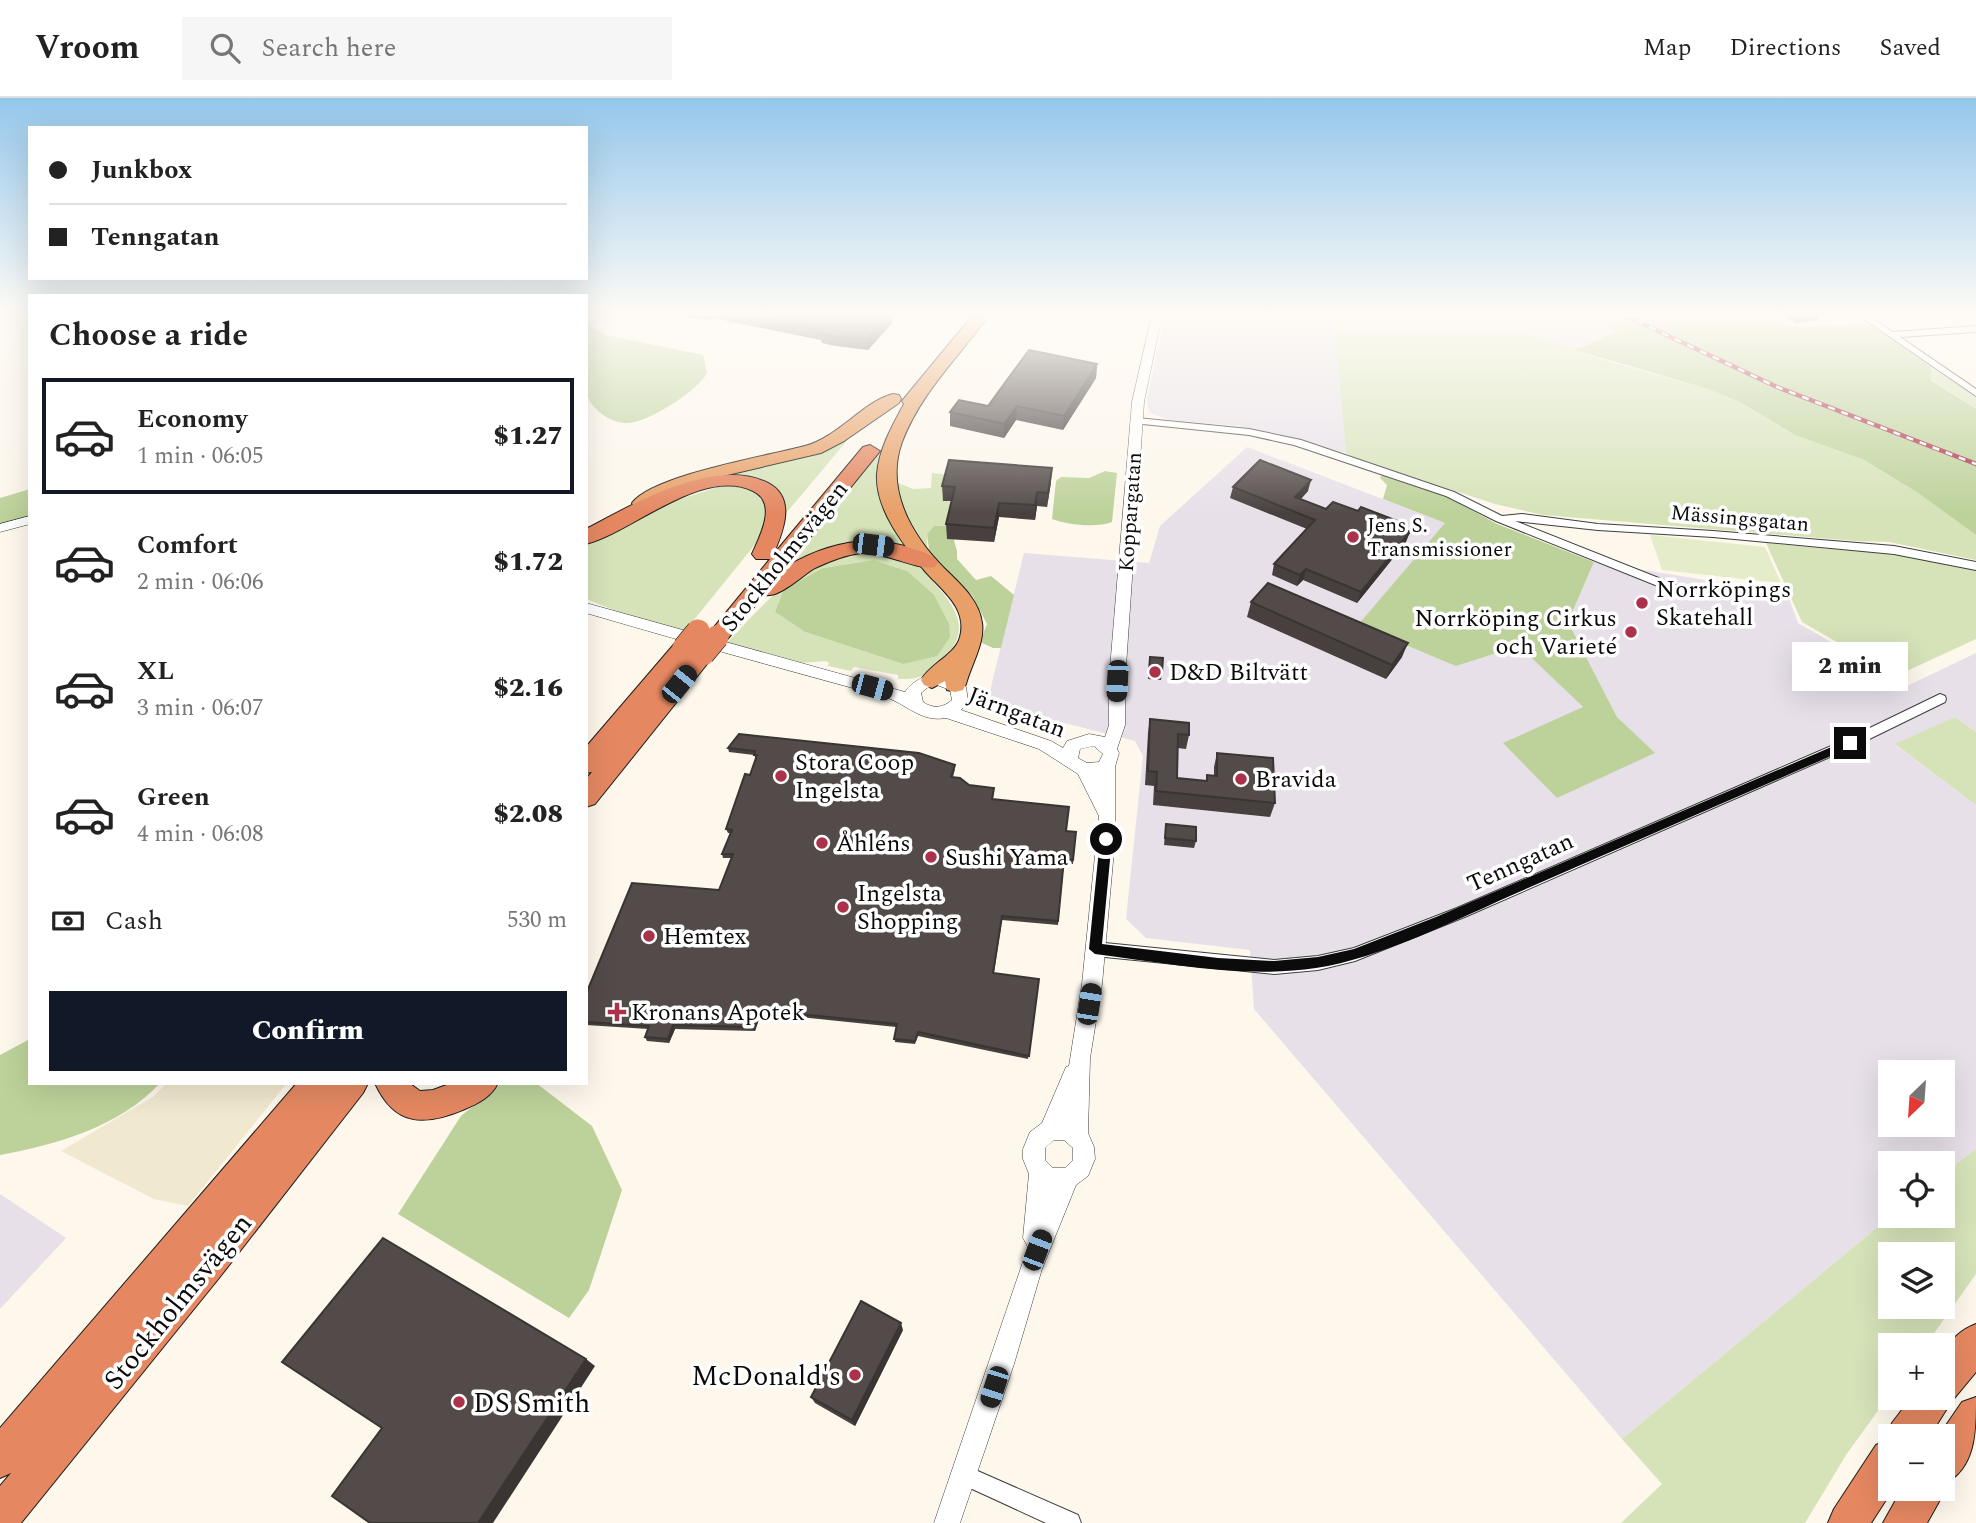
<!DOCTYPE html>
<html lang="en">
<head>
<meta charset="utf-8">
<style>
	:root { --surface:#fff; --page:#f6f6f6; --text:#222; --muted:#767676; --line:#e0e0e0; --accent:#111827 }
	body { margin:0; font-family:Spectral,serif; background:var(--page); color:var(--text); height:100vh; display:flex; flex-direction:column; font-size:26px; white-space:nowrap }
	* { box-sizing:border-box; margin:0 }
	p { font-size:23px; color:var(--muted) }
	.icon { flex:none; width:38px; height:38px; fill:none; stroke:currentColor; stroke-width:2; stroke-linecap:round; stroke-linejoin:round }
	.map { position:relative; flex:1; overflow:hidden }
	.drawer { position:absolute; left:28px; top:196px; width:560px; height:791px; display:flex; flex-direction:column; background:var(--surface); border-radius:0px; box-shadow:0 7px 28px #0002 }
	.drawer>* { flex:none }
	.banner { position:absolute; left:28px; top:28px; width:560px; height:154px; border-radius:0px; box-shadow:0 7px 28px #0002; display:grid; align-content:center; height:154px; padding:0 21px; background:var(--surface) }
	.needle { width:46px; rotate:205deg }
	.tools { position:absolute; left:1878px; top:962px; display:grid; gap:14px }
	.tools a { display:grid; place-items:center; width:77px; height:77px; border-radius:0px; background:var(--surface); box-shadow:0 7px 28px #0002; font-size:35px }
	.end { position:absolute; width:32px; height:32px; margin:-16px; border:9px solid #0b0b0b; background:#fff; box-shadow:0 0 0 4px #fff }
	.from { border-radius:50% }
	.bubble { position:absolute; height:49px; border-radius:0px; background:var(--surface); box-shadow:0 7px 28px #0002; font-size:23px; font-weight:800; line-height:49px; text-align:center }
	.car { position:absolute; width:21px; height:42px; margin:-21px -10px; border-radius:9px; box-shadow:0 0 5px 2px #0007; background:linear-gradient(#222 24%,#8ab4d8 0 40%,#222 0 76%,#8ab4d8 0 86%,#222 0) }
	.banner b { display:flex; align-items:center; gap:24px; height:66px; font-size:26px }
	.banner b+b { border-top:2px solid var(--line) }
	.banner i { width:18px; height:18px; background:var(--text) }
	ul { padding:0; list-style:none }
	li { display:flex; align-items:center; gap:21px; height:116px; margin:0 14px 10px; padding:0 7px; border:4px solid transparent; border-radius:0px }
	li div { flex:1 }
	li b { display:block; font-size:26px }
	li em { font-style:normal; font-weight:800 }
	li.active { border-color:var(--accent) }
	li>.icon { width:63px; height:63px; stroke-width:1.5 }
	h2 { padding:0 21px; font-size:32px; line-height:84px }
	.pay { display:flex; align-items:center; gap:18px; height:77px; padding:0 21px; font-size:26px }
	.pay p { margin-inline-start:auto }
	.cta { display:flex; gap:14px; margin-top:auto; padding:14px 21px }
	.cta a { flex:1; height:80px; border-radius:0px; background:var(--accent); color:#fff; font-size:28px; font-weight:800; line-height:80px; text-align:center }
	header { display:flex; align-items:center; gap:42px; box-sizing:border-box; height:98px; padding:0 35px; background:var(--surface); border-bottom:2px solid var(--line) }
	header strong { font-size:33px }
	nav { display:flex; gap:38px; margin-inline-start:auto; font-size:24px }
	.search { width:490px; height:63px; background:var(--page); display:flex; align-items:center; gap:18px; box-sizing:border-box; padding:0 24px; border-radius:0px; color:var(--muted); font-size:26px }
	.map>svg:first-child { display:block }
</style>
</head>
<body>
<header>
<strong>Vroom</strong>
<div class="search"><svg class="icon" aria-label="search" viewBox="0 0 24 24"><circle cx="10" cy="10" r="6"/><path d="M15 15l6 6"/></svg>Search here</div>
<nav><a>Map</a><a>Directions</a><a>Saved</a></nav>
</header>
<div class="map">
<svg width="1976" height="1425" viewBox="0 0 1976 1425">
	<rect width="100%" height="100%" fill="#fdf7ec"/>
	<!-- industrial -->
	<g fill="#e7e0e9" fill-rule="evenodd">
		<path d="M1165,217H1333L1346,355L1239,328L1170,322L1149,314L1147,301Z"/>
		<path d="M1397,217H1589L1618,232L1575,252L1488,222Z"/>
		<path d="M1247,349L1445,425L1456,568L1519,548L1583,609L1654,655L1617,619L1568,524L1594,464L1787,495L1798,525L1907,588L1976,555V634L1955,619L1896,647L1976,707V1051L1943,1076L1942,1066H1890L1891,1118L1622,1341L1254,911L1250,852L1146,840L1126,821L1143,658L1135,643L987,605L1024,455L1149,465L1160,428ZM1890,975H1942V1027H1890Z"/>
		<path d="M0,1096L66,1140L0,1211Z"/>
	</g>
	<!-- farmland -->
	<path fill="#f0e8cf" d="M167,985H287L188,1108L154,1101L61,1053L153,999Z"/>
	<!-- green -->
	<g fill="#d6e3b9" fill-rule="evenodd">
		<path d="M1333,217H1397L1488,222L1614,265L1708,291L1740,304L1795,337L1864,362L1918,395L1976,437V462L1889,444L1855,443L1543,417L1495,406L1354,360L1346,355Z"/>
		<path d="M1931,269L1976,299V311L1931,281Z"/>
		<path d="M856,332L782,420L778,393L771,387L718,376Z"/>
		<path d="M883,351L878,370L880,395L913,452L876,444L779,478Z"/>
		<path d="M932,375L949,377L955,404L950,428H934L927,436V451L898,413L896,384L913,391L931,390Z"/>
		<path d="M721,388C747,388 763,394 770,420L761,439L685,533L619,514L586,501V446L665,406Z"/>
		<path d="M1766,445L1907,458L1976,471V541L1896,578L1802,524Z"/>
		<path d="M876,452C888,456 906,459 917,466C924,470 930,480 935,486C958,511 970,533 945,560C930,576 921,582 898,581V577L854,569L851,573L828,568L829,565L826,563L799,565L727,545C772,496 806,458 876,452ZM872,462L907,473L903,566L805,534L775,514L823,470Z"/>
		<path d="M1955,619L1976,634V707L1895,646Z"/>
		<path d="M1976,1051V1176L1925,1248H1890V1296L1846,1357L1805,1425H1621L1662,1386L1622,1341L1891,1118H1942L1943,1076ZM1890,1157H1942V1209H1890Z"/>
	</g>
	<!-- forest -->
	<g fill="#bdd29a">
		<path d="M1589,217H1770L1787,229L1869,226L1931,269V282L1976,311V437L1918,395L1864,362L1795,337L1740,304L1708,291L1575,252L1618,233Z"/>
		<path d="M586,225L606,237L703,257L707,275C698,293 645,327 625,325C609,324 592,311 587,297C582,285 586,240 586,225Z"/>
		<path d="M1105,373L1117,375L1112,424C1097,430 1067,427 1052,421L1056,383L1061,379L1089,380Z"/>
		<path d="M1382,376L1444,397L1497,426L1594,464L1568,524L1617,619L1655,655L1557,700L1503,645L1583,609L1519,548L1456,568L1358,527L1445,425L1383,401L1387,387L1380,380Z"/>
		<path d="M30,391V418L0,426V400Z"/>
		<path d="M934,428H950L957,453V461L976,482L991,478L1014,497L1001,550H993L980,544L987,526L972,497L930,458L927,436Z"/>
		<path d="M873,462L907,473L934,497L949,526L950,539L937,558L903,566L805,534L775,514L784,492L823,470Z"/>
		<path d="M30,941V985H160C121,1028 56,1047 0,1057V957Z"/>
		<path d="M502,985H536L592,1028L622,1092L589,1192L569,1220L398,1116L461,1018Z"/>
	</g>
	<!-- pitch -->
	<path fill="#e5ecca" d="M1650,437L1765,449L1781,485L1662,472Z"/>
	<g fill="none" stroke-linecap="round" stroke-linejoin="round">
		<!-- minor casing -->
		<g stroke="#3e3e3e" stroke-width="2">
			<g id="minor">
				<path d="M1858,217H1867L1893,234L1976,228V234L1900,239L1976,291V298Z"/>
				<path d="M1137,320L1249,331L1301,342L1454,394L1502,418L1522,416L1598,426L1713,433L1894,448L1976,464V472L1894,456L1713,439L1598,432L1515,423L1694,494L1696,497L1690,501L1496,423L1446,398L1294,347L1249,337L1133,325L1132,323Z"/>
				<path d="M1940,596L1945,598L1946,601L1945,604L1855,648L1467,818L1355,863L1318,872L1274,876L1095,858L1090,856L1087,851L1090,846L1095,844L1274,862L1318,858L1354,850L1457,810L1845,642Z"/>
				<path d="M964,1367L1078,1417L1081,1425H1046L957,1384L954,1377L957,1370Z"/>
			</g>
		</g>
		<!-- tertiary casing -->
		<g stroke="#3e3e3e" stroke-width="1">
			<g id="tertiary">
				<path d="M1152,217H1162L1144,304L1125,583V627L1117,651L1119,655L1115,669V741L1102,886L1090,960L1088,1035L1094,1049L1095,1061L1088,1078L1076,1087L1042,1171L1014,1266L960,1425H934L1028,1149L1023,1140L1029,1076L1023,1061V1051L1030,1034L1042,1025L1066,969L1069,968L1082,886L1099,718L1078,676L1039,651L946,620C920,625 905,604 882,598C783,571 685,544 586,515V505L905,594C919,574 951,568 966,589L968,603L961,612L1051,643L1063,650L1067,643L1089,636L1105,639L1109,627V583L1132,304ZM937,587L950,592L952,602C943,610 933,611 923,604L921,595L927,590ZM1094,648L1103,656L1099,664L1087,665L1078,660L1080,651ZM1054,1042H1064L1073,1050V1062L1065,1070H1053L1045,1062V1050Z"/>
				<path d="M30,418V426L0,434V426Z"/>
			</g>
		</g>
		<!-- trunk casing -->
		<g stroke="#1c1c1c" stroke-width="2">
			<g id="trunk">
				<path d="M973,217H989C958,260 921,294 902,344C885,391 911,436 943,469C959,485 979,501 982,525C985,545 971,567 966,586L963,592L955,594L947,592L945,583L932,590L924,587L921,582C930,566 956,556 960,539C968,509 941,492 924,472C903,446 875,411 877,376C879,351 892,328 904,306L902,303Z"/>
				<path d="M893,296L899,297L901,301L899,305L844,343L821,355L723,378L679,393L648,409H634L632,405C653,377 768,358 805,348C837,340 864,303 893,296Z"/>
			</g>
		</g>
		<!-- motorway casing -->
		<g stroke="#1c1c1c" stroke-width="2">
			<g id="motorway">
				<path d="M870,347L880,353L786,469C826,445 869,435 914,451C922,454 933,456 938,464L935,469C918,473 887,454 861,455C845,457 830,463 815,470C801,478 780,500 764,497L725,544L717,547L709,544L706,539L770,461H756L752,456C760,438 778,405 753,393C702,368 633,434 586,446V431C634,406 714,358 768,385C797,400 783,434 773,457L863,349Z"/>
				<path d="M684,542L692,544L695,550L703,548L711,550L715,556L595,706L586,709V681L592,674L586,675V649L676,544Z"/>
				<path d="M297,985H368L363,995L219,1180L21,1425H0V1388L11,1375L0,1380V1330Z"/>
				<path d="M375,985H409L420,993L433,992L452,985H498C491,999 479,1005 465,1011C425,1028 395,1029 375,985Z"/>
				<path d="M1976,1226V1274L1951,1304L1929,1339H1890V1391H1893L1871,1425H1828L1834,1411L1876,1347L1888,1342L1887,1339L1892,1325L1911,1300H1942C1942,1267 1940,1240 1976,1226Z"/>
				<path d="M1976,1299C1976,1333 1976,1370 1944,1386L1946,1391L1927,1425H1883L1902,1391H1942V1339H1938L1962,1304Z"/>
			</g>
		</g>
		<!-- minor -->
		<use href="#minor" fill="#fff" fill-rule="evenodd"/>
		<!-- tertiary -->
		<use href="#tertiary" fill="#fff" fill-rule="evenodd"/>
		<!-- trunk -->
		<use href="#trunk" fill="#e8a068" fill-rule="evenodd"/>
		<!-- motorway -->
		<use href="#motorway" fill="#e58862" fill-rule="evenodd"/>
		<!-- rail casing -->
		<g stroke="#ac324c" stroke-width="4.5">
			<path id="rail" d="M1624,217L1777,289L1976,366"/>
		</g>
		<!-- rail -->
		<use href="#rail" stroke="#fff" stroke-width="2.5" stroke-dasharray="7" stroke-linecap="butt"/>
		<!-- motorway-bridge casing -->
		<g stroke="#1c1c1c" stroke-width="24" stroke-linecap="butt">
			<g id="motorway-bridge">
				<path d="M684,550L698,533"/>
				<path d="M703,556L717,539"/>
			</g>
		</g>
		<!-- motorway-bridge -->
		<use href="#motorway-bridge" stroke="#e58862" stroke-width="23"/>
	</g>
	<!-- wall -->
	<g fill="#47403f">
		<path d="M669,217H892V225L868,252L835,248L822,245L821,242L712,220L709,222Z"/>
		<path d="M1785,217H1820L1817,222L1795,225Z"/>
		<path d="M1097,266L1096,280L1063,332L1016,322L1004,340L950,328V314L988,308Z"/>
		<path d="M1051,384L1047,409L1037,408L1035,422L999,419L994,444L947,441L946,426L952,403H943L942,388Z"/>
		<path d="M1233,389L1308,393L1301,401L1326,411L1403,431L1406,444L1357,505L1303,482L1297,488L1272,477L1274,466L1307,431L1230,400Z"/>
		<path d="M1251,504L1402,559L1386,581L1247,519Z"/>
		<path d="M1150,559L1162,575L1161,582L1148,581Z"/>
		<path d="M1150,621L1189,637L1186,651L1178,650L1177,680L1206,683L1207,677H1214V669L1217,655L1275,705L1270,719L1153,707L1154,688L1145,687L1148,635Z"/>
		<path d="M728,650L955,671L953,679L969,687L994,694L993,701L1066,733L1076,734L1073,766L1064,765L1058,827L1002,822L994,875L1039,881L1028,961L918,938L915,946L895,944L896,929L761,915L755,933L675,931L669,945L647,943L645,939L648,931L586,927V896L719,792L731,760H723L722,756L731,735H728L726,731L750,677L756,661L754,657L729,654Z"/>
		<path d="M1166,726L1196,743L1194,750L1164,747Z"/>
		<path d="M903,1232L855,1328L815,1305L811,1299Z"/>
	</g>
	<!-- shaded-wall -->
	<g fill="#3a3433">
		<path d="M890,217H892V225L868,252L867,241Z"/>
		<path d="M1800,217H1820L1817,222L1795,225Z"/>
		<path d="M1097,266L1096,280L1063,332L1064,318Z"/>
		<path d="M1017,308L1016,322L1004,340V326Z"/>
		<path d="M1052,370L1051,384L1047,409L1048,395Z"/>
		<path d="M1311,382L1308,393L1292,410L1295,399Z"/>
		<path d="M1037,394V408L1035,422V407Z"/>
		<path d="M999,405V419L994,444V430Z"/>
		<path d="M1410,434L1406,444L1357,505L1361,494Z"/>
		<path d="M1306,471L1303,482L1297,488L1300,477Z"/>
		<path d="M1408,545L1402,559L1386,581L1392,567Z"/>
		<path d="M759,912L761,915L755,933L754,929Z"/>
		<path d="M673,927L675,931L669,945L668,941Z"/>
		<path d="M901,1225L903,1232L855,1328L852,1322Z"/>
		<path d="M586,1261L595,1268L493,1425H478Z"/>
	</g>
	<!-- building -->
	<g fill="#534b49" stroke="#3a3433" stroke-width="2">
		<path d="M745,217H890L867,241L833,238L820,235L823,233Z"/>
		<path d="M1029,252L1097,266L1064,318L1017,308L1004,326L950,314L959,302L988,308Z"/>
		<path d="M949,362L1052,370L1048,395L1037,394L1035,407L999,405L994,430L946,426L955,389L942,388Z"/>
		<path d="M1260,362L1311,382L1295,399L1326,411L1333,404L1358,413L1361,409L1405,426L1401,430L1410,434L1361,494L1306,471L1300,477L1274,466L1315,422L1233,389Z"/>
		<path d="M1268,485L1408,545L1392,567L1251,504Z"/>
		<path d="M1150,559L1163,560L1162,575L1149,574Z"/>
		<path d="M1150,621L1189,625V637L1178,636L1177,680L1207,683V677L1217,678V655L1273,660L1275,705L1156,693L1157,674L1148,673Z"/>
		<path d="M739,636L919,655L955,667L951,679L960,680L969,687L994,690L992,701L1069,709L1066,733L1076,734L1073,762L1064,761L1058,823L1002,818L993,875L1039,881L1029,958L918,934L915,943L894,941L897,926L759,912L754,929L673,927L668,941L645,939L649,928L586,924V896L632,785L719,792L733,756H722L732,732L726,731L745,676L750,677L757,657H754L755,653L728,650Z"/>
		<path d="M1166,726L1196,729V743L1165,740Z"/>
		<path d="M383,1140L586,1261L478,1425H370L332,1398L382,1330L282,1264Z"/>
		<path d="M861,1203L901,1225L852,1322L811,1299Z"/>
	</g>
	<!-- sky -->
	<linearGradient id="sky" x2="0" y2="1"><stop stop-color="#94c7eb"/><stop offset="0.52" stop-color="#fefbf6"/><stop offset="1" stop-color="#fefbf6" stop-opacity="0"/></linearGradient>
	<rect width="1976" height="416" fill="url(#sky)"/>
	<!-- route -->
	<path fill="#0b0b0b" d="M1850,641L1856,645L1854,648C1742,697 1631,745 1519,794C1460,820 1379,861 1316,870C1244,881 1167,865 1095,856L1089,851L1100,741L1106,737L1112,741L1102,846L1218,860L1274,863L1318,859L1354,851L1436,819Z"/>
	<!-- markers -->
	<g fill="#ac324c" stroke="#fff" stroke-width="2.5">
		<circle cx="1353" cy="439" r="7"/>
		<circle cx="1642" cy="505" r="7"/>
		<circle cx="1631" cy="534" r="7"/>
		<circle cx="1155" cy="574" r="7"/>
		<circle cx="781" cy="678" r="7"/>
		<circle cx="1241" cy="681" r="7"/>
		<circle cx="822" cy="745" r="7"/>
		<circle cx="931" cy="759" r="7"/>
		<circle cx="843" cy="809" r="7"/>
		<circle cx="649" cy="838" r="7"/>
		<path d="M613.5 903.5h7v7h7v7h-7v7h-7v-7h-7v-7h7z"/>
		<circle cx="855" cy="1277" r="7"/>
		<circle cx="459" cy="1304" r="7"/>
	</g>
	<g text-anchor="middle" stroke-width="7" stroke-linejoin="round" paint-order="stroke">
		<!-- far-street labels -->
		<g font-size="21" fill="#0b0b0b" stroke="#fff">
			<text transform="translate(1130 414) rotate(-86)" y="7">Koppargatan</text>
			<text transform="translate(1740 420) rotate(5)" y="7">Mässingsgatan</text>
		</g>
		<!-- far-poi labels -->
		<g font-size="21" fill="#0b0b0b" stroke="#fff" text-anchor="start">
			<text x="1367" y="434">Jens S.<tspan x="1367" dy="24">Transmissioner</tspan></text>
		</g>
		<!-- street labels -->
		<g font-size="24" fill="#0b0b0b" stroke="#fff">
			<text transform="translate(784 458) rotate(-51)" y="8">Stockholmsvägen</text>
			<text transform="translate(1017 614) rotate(21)" y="8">Järngatan</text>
			<text transform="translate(1520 764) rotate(-24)" y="8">Tenngatan</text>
		</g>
		<!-- poi labels -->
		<g font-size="24" fill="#0b0b0b" stroke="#fff" text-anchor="start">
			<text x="1656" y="499">Norrköpings<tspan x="1656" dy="28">Skatehall</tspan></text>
			<text x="1617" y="528" text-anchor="end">Norrköping Cirkus<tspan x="1617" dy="28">och Varieté</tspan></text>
			<text x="1169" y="582">D&amp;D Biltvätt</text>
			<text x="795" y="672">Stora Coop<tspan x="795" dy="28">Ingelsta</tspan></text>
			<text x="1255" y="689">Bravida</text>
			<text x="836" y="753">Åhléns</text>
			<text x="945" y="767">Sushi Yama</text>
			<text x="857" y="803">Ingelsta<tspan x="857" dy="28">Shopping</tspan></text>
			<text x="663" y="846">Hemtex</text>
			<text x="631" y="922">Kronans Apotek</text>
		</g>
		<!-- near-street labels -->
		<g font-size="28" fill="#0b0b0b" stroke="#fff">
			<text transform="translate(177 1203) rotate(-51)" y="10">Stockholmsvägen</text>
		</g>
		<!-- near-poi labels -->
		<g font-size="28" fill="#0b0b0b" stroke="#fff" text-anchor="end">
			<text x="841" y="1287">McDonald's</text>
			<text x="473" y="1314" text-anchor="start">DS Smith</text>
		</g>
	</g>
</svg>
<div class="tools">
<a><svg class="needle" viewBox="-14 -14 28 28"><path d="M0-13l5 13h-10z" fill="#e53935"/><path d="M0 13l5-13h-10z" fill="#767676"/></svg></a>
<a><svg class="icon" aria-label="locate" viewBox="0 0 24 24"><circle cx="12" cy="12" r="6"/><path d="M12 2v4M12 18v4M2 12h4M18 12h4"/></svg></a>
<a><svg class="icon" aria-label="layers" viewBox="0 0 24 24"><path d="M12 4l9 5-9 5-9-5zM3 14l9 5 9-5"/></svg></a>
<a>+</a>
<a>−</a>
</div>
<i class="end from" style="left:1106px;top:741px"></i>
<i class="end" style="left:1850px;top:645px"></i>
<div class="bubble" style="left:1792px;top:544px;width:116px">2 min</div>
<i class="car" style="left:873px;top:447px;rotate:97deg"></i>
<i class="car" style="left:1117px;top:583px;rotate:183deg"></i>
<i class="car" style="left:679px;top:586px;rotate:39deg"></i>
<i class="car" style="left:872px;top:589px;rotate:105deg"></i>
<i class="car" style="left:1089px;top:906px;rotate:9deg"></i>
<i class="car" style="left:1037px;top:1152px;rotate:21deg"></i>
<i class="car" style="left:994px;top:1289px;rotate:198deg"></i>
<div class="banner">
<b><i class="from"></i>Junkbox</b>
<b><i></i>Tenngatan</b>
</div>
<section class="drawer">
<h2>Choose a ride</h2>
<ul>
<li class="active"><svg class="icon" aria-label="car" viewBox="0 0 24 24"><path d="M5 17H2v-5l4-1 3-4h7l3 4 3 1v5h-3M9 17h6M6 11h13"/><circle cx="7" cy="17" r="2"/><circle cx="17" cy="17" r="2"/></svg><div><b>Economy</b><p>1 min · 06:05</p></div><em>$1.27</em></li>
<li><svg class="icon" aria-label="car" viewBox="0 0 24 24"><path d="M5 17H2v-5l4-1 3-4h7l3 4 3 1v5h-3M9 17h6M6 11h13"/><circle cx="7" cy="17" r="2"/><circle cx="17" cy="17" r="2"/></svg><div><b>Comfort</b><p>2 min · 06:06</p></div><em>$1.72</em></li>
<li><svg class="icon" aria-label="car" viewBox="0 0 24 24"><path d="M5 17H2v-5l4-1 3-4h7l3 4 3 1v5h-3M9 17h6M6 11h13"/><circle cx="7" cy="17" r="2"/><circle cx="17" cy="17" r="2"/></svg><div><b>XL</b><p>3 min · 06:07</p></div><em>$2.16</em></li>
<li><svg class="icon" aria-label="car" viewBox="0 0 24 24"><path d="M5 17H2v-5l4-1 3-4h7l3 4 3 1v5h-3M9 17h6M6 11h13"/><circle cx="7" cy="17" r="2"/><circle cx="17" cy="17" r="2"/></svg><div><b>Green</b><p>4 min · 06:08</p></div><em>$2.08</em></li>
</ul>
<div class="pay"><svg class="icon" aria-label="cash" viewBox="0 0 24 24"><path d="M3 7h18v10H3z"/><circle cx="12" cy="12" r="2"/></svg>Cash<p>530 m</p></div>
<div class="cta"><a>Confirm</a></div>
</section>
</div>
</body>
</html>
